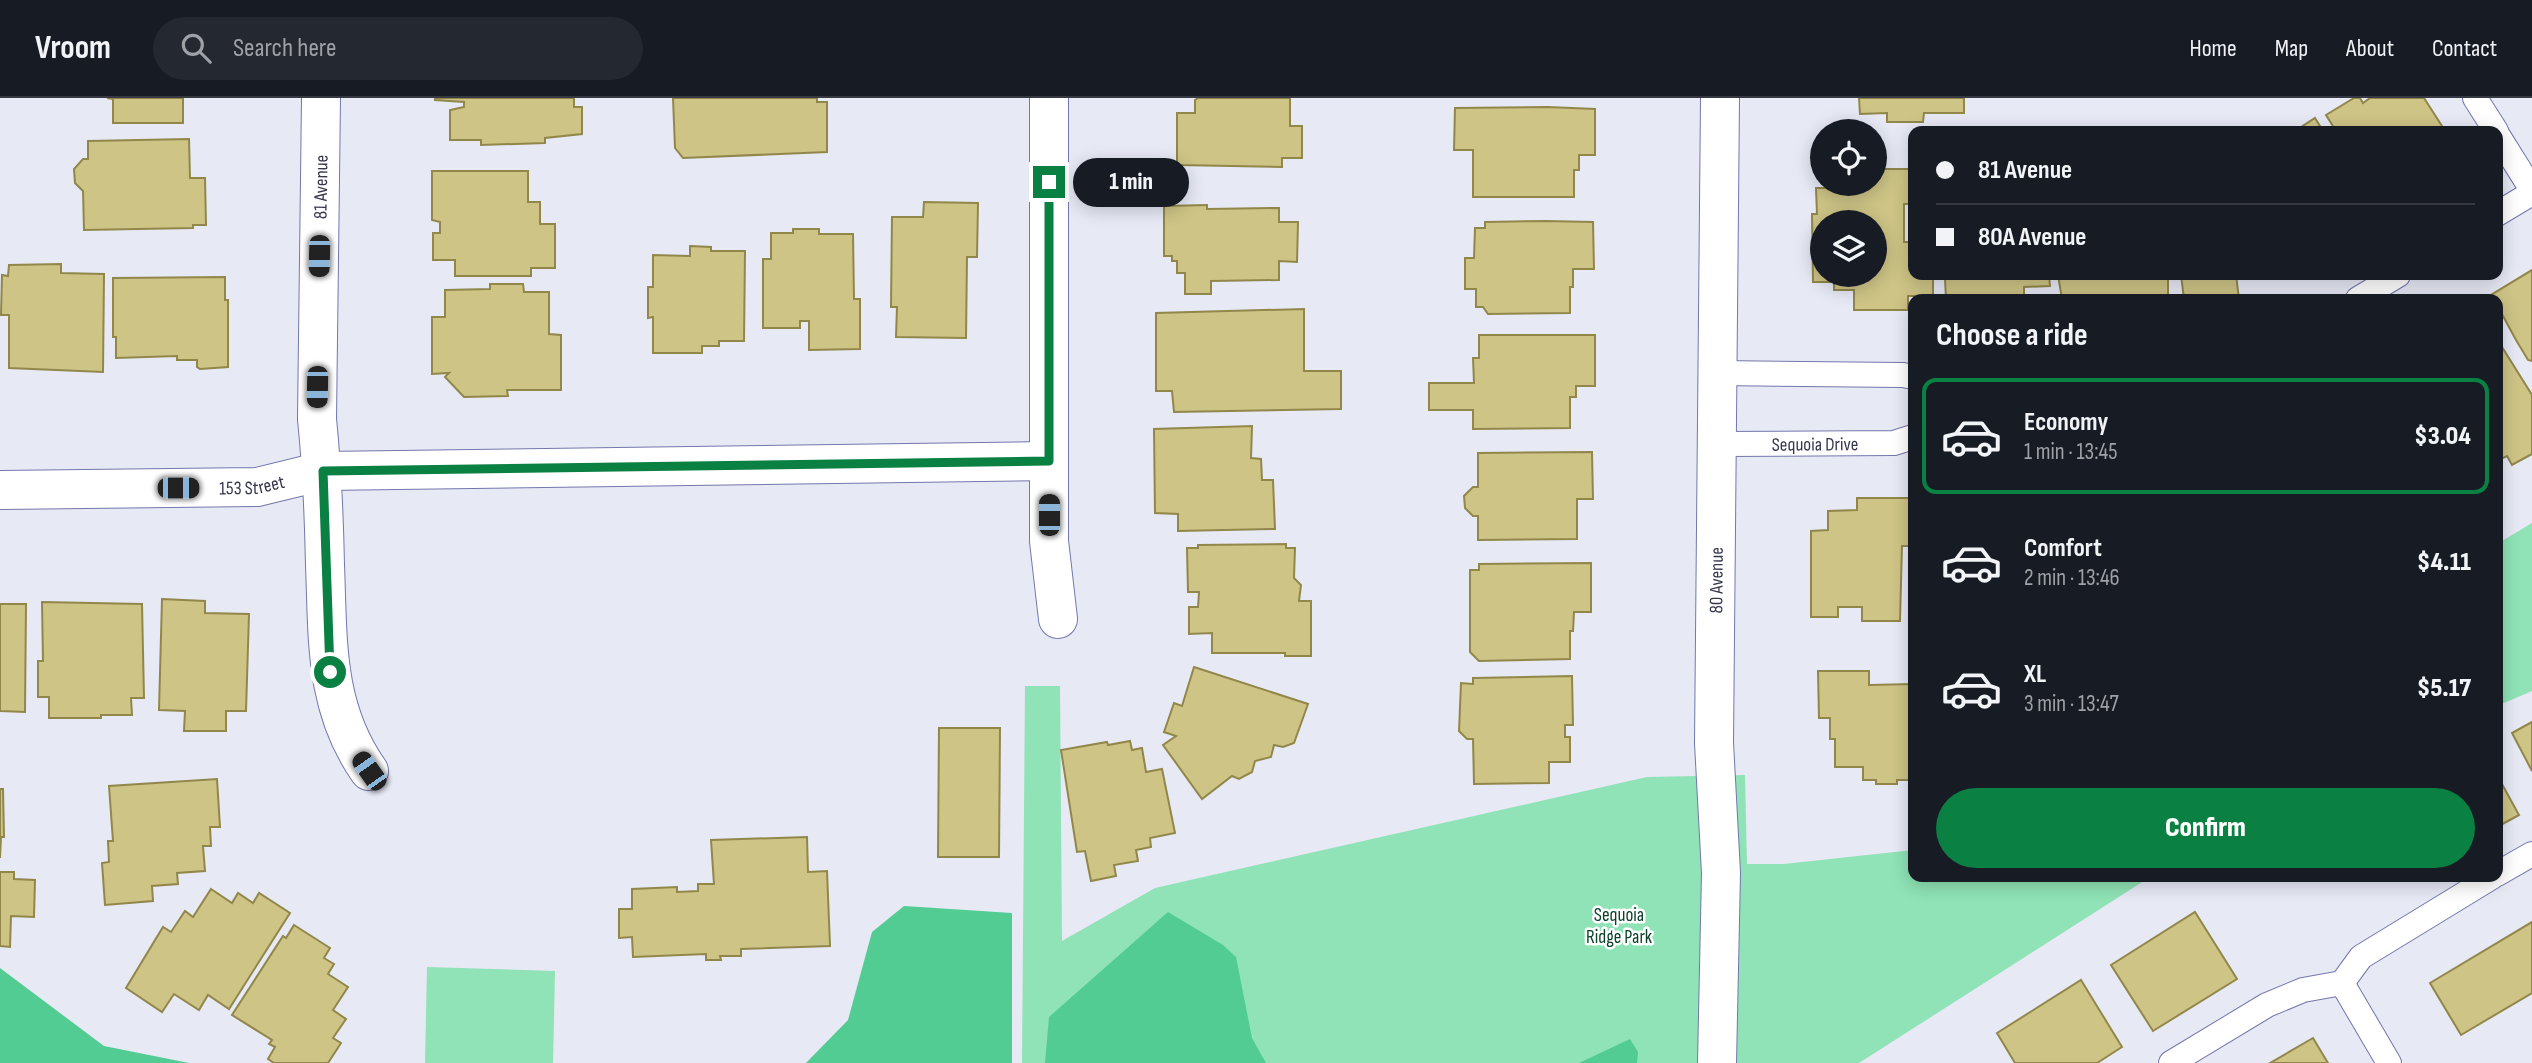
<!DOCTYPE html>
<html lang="en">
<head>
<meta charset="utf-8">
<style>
	:root { --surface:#171b24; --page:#242831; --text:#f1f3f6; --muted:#9ea1a6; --line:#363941; --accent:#0b8043 }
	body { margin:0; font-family:"Sofia Sans Condensed",sans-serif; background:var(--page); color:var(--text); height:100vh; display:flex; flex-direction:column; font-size:26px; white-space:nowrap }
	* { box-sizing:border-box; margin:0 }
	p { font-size:23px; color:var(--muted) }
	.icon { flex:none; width:38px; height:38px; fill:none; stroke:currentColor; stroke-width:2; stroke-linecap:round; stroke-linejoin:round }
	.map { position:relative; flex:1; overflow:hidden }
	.sheet { position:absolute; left:1908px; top:196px; width:595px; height:588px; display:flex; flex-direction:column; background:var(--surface); border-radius:14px; box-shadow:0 4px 18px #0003 }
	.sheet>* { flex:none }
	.top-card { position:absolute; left:1908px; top:28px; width:595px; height:154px; border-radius:14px; box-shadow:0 4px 18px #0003; display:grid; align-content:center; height:154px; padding:0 28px; background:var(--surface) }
	.tools { position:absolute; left:1810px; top:21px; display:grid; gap:14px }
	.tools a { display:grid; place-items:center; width:77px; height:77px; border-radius:50%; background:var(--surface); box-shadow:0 4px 18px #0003; font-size:35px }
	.end { position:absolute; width:32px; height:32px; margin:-16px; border:9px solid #0b8043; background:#fff; box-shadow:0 0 0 4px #fff }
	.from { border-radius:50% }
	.bubble { position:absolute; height:49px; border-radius:24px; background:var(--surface); box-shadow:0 4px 18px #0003; font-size:23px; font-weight:800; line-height:49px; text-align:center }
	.car { position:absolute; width:21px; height:42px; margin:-21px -10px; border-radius:9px; box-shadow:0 0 5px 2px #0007; background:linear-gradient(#222 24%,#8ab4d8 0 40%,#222 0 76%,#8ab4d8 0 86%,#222 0) }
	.top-card b { display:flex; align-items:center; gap:24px; height:66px; font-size:26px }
	.top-card b+b { border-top:2px solid var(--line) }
	.top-card i { width:18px; height:18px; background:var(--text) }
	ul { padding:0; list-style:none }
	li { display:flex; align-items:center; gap:21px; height:116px; margin:0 14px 10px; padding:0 14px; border:4px solid transparent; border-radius:14px }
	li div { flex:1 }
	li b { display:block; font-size:26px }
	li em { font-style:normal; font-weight:800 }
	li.on { border-color:var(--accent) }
	li>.icon { width:63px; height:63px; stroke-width:1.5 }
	h2 { padding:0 28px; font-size:32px; line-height:84px }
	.cta { display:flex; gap:14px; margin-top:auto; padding:14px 28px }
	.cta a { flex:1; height:80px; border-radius:42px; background:var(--accent); color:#fff; font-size:28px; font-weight:800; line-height:80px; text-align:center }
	header { display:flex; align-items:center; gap:42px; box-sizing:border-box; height:98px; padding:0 35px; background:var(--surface); border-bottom:2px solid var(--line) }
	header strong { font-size:33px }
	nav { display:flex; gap:38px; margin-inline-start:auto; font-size:24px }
	.search { width:490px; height:63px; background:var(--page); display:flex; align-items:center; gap:18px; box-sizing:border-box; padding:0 24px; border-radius:38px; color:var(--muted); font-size:26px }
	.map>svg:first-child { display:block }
</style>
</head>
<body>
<header>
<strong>Vroom</strong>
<div class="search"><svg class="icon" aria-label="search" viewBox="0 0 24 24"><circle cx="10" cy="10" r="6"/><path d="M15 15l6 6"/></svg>Search here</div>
<nav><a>Home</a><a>Map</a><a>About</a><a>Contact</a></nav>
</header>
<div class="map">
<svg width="2532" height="965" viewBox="0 0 2532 965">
	<rect width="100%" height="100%" fill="#e7e9f5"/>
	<!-- green -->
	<g fill="#8fe3b6">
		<path d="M2532,425V593L2497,608V446Z"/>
		<path d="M1025,588H1060L1062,843L1155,790L1647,679L1745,677L1747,766H1784L1913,752V779H2150L1859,965H1022Z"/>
		<path d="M427,869L555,873L553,965H425Z"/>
	</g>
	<!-- forest -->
	<g fill="#53cc93">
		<path d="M904,808L1012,815V965H806L848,922L872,834Z"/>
		<path d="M1168,814L1223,847L1236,859L1252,940L1266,965H1045L1049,919Z"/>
		<path d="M0,870L104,948L189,965H0Z"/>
		<path d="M1630,941L1638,954L1637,965H1579Z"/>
	</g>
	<!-- building -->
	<g fill="#cec486" stroke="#91874b" stroke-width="2" fill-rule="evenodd">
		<path d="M107,0H183V25H113V1Z"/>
		<path d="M435,0H574V9H582V36L545,40V45L481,47V42H450V12L464,9V4L435,2Z"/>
		<path d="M673,0H817V4H827V54L683,60L675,50Z"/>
		<path d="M1198,0H1290V28H1302V60H1282V69L1177,67V15H1195V2Z"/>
		<path d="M1859,0H1964V15H1924L1923,24H1887V15L1860,16Z"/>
		<path d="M2354,0H2360L2363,5L2370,0H2424L2442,28L2436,33H2336L2326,17Z"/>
		<path d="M1548,9L1595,11V57H1579V72H1574V99H1473V52H1454L1455,10Z"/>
		<path d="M2315,20L2323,33H2295Z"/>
		<path d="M189,41L190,80H205L206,127H193V130L84,132L83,93L75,85L74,71L83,61H88V43Z"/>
		<path d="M1874,71H1913V106H1904V144H1913V177H1933V198H1908V212H1854V192H1834V184H1813L1812,116H1817L1816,90H1839V86H1874ZM1822,124H1874V177H1822Z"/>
		<path d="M432,73H528V104H540V126H555V170H531V178H455V162H433V135H440V124L432,122Z"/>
		<path d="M924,104L978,105L977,159H967L966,240L896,239L897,209H891L892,119H923Z"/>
		<path d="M1207,107V111L1279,110V124H1298L1297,164L1279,163V182L1211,183V196H1185V175H1177V163H1172V158H1164V108Z"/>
		<path d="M1546,123L1593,124L1594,171H1573V189H1570V215L1488,216L1483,209H1476V191H1465V160H1474L1475,130H1485V124Z"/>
		<path d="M793,131H819V136H853L854,201H860V251L809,252V223H800V230H763V161H771V135H793Z"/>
		<path d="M690,148L711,149V153H745L744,243H719V248H702V255H653V219L648,220V189H653V157L690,158Z"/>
		<path d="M61,166V175L104,176L103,274L9,270V217H1L2,177L8,178L9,167Z"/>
		<path d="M2532,172V263L2528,262L2516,242L2497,207V201H2493L2491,197Z"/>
		<path d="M1962,177H2049L2050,188L2024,189V201H1946L1945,181H1962Z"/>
		<path d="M2058,177H2168V201H2062Z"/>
		<path d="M2181,177H2236L2239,201H2184Z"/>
		<path d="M225,179V202H228V269L200,271L197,269V262H177V258L116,260V239H113V180Z"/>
		<path d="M490,186H523L524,194H549V236L561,237V292H507L508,298L464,299L445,279L449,275L432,276V219H445V192L490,191Z"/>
		<path d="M1304,211V273H1341V311L1174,314L1172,293H1156V215Z"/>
		<path d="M1479,237H1595V288H1576V299H1570V330L1473,331V312H1429V285H1474L1473,260H1479Z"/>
		<path d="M2497,241L2532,297V356L2512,367L2507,358L2503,360L2497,352Z"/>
		<path d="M1252,328L1251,360L1261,361L1262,382H1273L1275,431L1178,433V416L1155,415L1154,331Z"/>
		<path d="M1592,354L1593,401H1577V441L1478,442V418H1473L1465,410L1464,398L1473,389H1478V355Z"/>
		<path d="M1857,400H1913V448H1902L1900,523H1862V509H1838V519H1811V433L1828,432V413L1857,412Z"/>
		<path d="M1286,446V450H1295L1294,480L1301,487L1299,503H1311V558H1285V555H1212V535L1189,536V509H1198L1199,494H1188L1187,450H1198V447Z"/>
		<path d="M1591,465V514H1574L1573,533H1570V561L1479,563L1470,554V472H1479V466Z"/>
		<path d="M162,501L205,503V515L249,516L246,613H226V633H184L185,613L159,612Z"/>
		<path d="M42,504L142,506L144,600H131L132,617H101V620H49V599H38V563H43Z"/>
		<path d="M0,506H26L25,614L0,613Z"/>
		<path d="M1194,569L1308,606L1294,645L1283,649L1274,647L1271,659L1255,663L1252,674L1239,681L1232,678L1202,701L1163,647L1176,638L1164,634L1174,605L1182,608Z"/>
		<path d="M1818,573H1869V587L1913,586V682H1897V686H1876V682H1863V669H1835V641H1830V620H1819Z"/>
		<path d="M1572,578L1573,627H1565V639H1570V664H1549V685L1474,686L1473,641H1467L1459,633L1461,585L1473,586V580Z"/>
		<path d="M2532,624V673L2512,635Z"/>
		<path d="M939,630H1000L999,759H938Z"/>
		<path d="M1130,643L1132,652L1142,650L1146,674L1162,671L1175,735L1150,740L1151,749L1136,752L1138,763L1114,767L1116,778L1091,783L1085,753L1077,754L1061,652L1107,644L1108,647Z"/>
		<path d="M2497,677L2519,717L2497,729Z"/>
		<path d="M217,681L220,729H210L211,748H203L205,773L177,775L178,786L152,788L153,803L105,807L102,765L109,764L108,743H113L109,688Z"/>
		<path d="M0,691H3L4,739H1L0,760Z"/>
		<path d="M807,739L808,774L827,773L830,848L741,851V858H720L721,862H706V856L633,859L632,839L619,840V811H632V791L677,789V794L698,793V786H714L711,742Z"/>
		<path d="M0,774H14V781L35,782L34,819L11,818L10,849L0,848Z"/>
		<path d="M211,791L232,805L238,795L253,805L259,795L290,815L229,911L208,897L199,912L174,896L162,914L126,890L163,829L171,834L185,813L193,819Z"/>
		<path d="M2195,814L2237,881L2153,933L2111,867Z"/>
		<path d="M2532,824V895L2461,937L2430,885Z"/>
		<path d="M294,827L330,850L324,860L334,866L328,876L348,889L333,912L346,921L333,940L341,945L328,965H274L268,961L275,949L269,946L272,942L232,917L283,838L286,840Z"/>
		<path d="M2081,882L2122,949L2097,965H2015L1997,935Z"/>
		<path d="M2313,940L2328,965H2270Z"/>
	</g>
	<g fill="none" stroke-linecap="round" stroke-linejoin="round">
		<!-- lane casing -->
		<g stroke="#7377ac" stroke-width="26">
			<g id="lane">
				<path d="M2475,0L2496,33"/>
				<path d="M2497,36L2532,92"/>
				<path d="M2497,116L2532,95"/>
				<path d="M2358,201L2398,177"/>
				<path d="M1717,275L1903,277L1913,279"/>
				<path id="s1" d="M1717,346L1894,345L1913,339"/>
				<path d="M2497,776L2532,756"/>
				<path d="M2342,885L2389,965"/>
				<path d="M2171,965L2267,907L2303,892L2342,885L2361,859L2492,779"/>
			</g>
		</g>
		<!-- street casing -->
		<g stroke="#7377ac" stroke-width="40">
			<g id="street">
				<path d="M321,0L317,321C322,370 324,418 325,467C328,542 324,609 369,673"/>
				<path d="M1049,0V443L1058,521"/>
				<path id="s2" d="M0,392L257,389L323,373L1049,363"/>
				<path id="s3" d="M1717,965L1721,775L1714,645L1720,0"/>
			</g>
		</g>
		<!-- lane -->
		<use href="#lane" stroke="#fff" stroke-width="24"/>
		<!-- street -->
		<use href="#street" stroke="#fff" stroke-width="38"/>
	</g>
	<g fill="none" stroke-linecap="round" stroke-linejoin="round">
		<!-- route -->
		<path stroke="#0b8043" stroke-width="9" d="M330,574L323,373L1049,363V84"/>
	</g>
	<g text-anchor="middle" stroke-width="5" stroke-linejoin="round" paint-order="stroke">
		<!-- street labels -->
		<g font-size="19" fill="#35374e" stroke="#fff">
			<text transform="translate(320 89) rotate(-89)" y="7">81 Avenue</text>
			<text dy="7" stroke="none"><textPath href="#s1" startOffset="98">Sequoia Drive</textPath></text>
			<text dy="7" stroke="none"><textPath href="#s2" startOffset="252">153 Street</textPath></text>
			<text dy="7" stroke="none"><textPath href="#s3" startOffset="483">80 Avenue</textPath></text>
		</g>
		<!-- park labels -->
		<g font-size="19" fill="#0c4029" stroke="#fff">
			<text x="1619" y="823">Sequoia<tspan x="1619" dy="22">Ridge Park</tspan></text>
		</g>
	</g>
</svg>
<div class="tools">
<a><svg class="icon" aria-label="locate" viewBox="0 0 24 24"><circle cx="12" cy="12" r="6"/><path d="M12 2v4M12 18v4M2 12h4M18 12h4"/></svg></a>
<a><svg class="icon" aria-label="layers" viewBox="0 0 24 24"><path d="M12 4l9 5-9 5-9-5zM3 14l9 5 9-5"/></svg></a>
</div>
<i class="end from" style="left:330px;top:574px"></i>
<i class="end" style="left:1049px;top:84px"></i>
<div class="bubble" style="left:1073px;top:60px;width:116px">1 min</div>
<i class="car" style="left:319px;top:158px;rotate:181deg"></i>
<i class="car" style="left:317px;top:289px;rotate:181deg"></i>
<i class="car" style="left:178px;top:390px;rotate:90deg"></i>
<i class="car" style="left:1049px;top:417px;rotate:0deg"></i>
<i class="car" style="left:369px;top:673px;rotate:325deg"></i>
<div class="top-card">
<b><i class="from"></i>81 Avenue</b>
<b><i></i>80A Avenue</b>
</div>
<section class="sheet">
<h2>Choose a ride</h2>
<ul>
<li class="on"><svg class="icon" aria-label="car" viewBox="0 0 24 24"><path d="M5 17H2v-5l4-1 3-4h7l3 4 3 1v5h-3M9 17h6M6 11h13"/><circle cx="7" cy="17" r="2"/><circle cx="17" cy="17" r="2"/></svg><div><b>Economy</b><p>1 min · 13:45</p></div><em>$3.04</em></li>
<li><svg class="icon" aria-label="car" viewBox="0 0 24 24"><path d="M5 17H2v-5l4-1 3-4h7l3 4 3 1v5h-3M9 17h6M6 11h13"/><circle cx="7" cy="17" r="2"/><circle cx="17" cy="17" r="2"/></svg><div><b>Comfort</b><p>2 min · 13:46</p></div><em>$4.11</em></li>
<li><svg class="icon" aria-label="car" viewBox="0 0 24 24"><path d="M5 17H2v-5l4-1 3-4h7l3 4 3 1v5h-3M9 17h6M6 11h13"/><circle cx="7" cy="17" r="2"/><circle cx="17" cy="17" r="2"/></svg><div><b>XL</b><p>3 min · 13:47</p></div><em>$5.17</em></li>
</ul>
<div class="cta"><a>Confirm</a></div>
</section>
</div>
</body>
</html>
